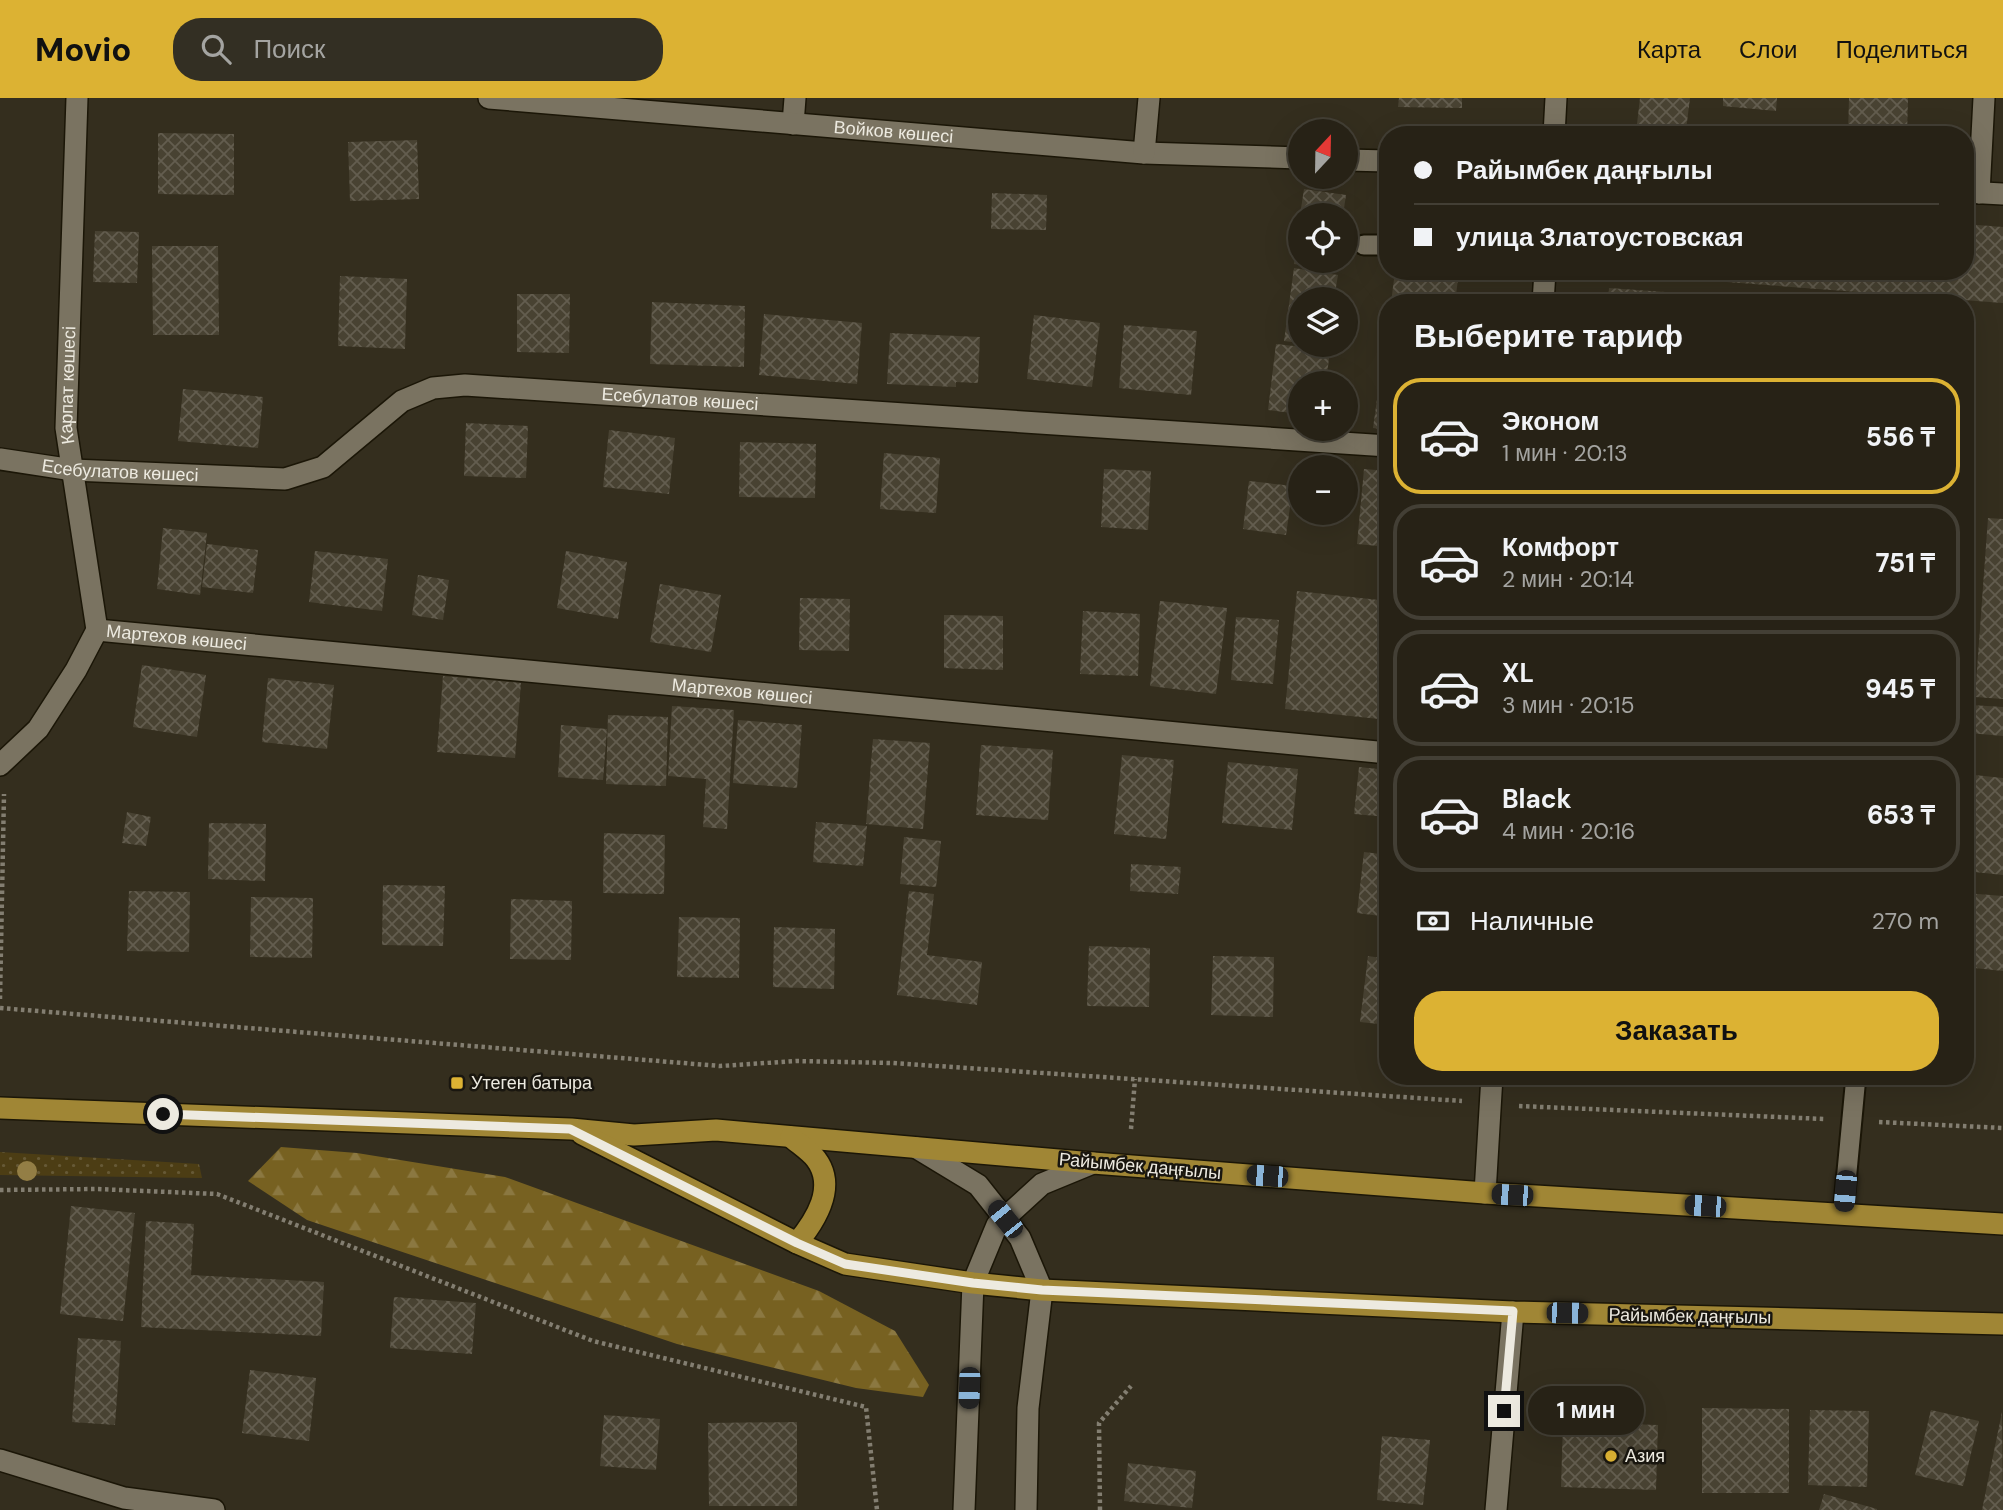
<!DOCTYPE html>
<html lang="ru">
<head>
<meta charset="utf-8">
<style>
	:root { --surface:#272216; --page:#332f23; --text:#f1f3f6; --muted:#a4a4a1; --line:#433f35; --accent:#dcb233 }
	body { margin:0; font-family:"DM Sans",sans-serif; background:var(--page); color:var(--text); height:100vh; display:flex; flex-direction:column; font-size:26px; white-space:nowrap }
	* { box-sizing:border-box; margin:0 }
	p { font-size:23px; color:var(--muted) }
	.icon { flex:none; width:38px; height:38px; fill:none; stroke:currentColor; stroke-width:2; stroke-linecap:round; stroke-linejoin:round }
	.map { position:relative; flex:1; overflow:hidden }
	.sheet { position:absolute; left:1379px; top:196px; width:595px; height:791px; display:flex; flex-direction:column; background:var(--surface); border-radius:28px; box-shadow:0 7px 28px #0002,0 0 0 2px var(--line) }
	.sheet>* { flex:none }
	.banner { position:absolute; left:1379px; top:28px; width:595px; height:154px; border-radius:28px; box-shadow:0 7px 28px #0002,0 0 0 2px var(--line); display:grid; align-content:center; height:154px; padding:0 35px; background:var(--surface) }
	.needle { width:46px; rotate:22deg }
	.tools { position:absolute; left:1288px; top:21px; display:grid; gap:14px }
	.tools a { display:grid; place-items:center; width:70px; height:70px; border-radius:50%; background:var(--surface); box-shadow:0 7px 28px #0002,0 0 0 2px var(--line); font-size:35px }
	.end { position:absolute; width:32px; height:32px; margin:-16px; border:9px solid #edeae0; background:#111; box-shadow:0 0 0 4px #111 }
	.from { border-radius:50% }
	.bubble { position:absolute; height:49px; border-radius:24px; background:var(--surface); box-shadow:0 7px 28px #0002,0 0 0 2px var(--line); font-size:23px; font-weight:800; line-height:49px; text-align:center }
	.car { position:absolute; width:21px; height:42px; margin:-21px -10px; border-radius:9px; box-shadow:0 0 5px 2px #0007; background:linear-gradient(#222 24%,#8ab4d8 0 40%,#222 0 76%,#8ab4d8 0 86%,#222 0) }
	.banner b { display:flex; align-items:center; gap:24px; height:66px; font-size:26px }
	.banner b+b { border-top:2px solid var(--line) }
	.banner i { width:18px; height:18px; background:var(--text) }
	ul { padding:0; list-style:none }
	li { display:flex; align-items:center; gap:21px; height:116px; margin:0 14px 10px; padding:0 21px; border:4px solid var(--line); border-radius:28px }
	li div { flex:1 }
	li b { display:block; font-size:26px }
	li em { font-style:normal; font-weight:800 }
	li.on { border-color:var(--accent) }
	li>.icon { width:63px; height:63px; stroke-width:1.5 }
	h2 { padding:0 35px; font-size:32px; line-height:84px }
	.pay { display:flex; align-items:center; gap:18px; height:77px; padding:0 35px; font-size:26px }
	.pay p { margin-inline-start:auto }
	.primary-button { display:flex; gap:14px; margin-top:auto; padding:14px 35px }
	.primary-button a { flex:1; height:80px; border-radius:28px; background:var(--accent); color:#111; font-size:28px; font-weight:800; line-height:80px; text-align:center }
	header { display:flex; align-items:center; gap:42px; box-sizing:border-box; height:98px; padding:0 35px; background:var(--accent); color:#111 }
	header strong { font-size:33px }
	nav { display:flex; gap:38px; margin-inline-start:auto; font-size:24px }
	.search { width:490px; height:63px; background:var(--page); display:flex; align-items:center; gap:18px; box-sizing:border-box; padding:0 24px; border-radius:28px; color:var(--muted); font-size:26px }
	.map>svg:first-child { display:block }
</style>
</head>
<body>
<header>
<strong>Movio</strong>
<div class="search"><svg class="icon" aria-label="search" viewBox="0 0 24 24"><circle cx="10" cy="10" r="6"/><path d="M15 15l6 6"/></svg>Поиск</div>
<nav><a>Карта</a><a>Слои</a><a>Поделиться</a></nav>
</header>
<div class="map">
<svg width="2003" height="1412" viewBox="0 0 2003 1412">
	<defs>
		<pattern id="grass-dots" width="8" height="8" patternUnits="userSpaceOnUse" patternTransform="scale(1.75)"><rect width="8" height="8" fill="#4c3d14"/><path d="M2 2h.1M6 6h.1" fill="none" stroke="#665936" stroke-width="1.8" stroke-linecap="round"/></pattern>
		<pattern id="forest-firs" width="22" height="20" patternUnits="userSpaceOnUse" patternTransform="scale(1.75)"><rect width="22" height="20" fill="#776121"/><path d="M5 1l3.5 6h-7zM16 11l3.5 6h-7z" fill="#8b7841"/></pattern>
		<pattern id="building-cross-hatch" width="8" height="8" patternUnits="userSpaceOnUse" patternTransform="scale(1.75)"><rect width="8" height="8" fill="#484232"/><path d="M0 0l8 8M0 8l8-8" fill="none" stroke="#635d4f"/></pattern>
	</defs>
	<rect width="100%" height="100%" fill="#342e1e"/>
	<!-- grass -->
	<path fill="url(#grass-dots)" d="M0,1054L199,1066L202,1080L0,1077Z"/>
	<!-- forest -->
	<path fill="url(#forest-firs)" d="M281,1049L357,1055L505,1079L819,1193L895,1233L929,1287L923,1299L856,1290L677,1246L307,1122L248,1083Z"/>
	<!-- building -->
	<g fill="url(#building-cross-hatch)">
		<path d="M1399,0H1462V10L1398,9Z"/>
		<path d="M1640,0H1690L1686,32L1637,26Z"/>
		<path d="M1723,0H1777L1776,13L1723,8Z"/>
		<path d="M1849,0H1908L1907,37H1848Z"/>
		<path d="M158,35L234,36V97L158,96Z"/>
		<path d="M417,42L419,101L350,103L348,44Z"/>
		<path d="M1304,91L1346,97L1343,117H1300Z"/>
		<path d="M992,95L1047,97L1046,132L991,131Z"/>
		<path d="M1965,126L2003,129V205L1700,182L1701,173H1965Z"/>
		<path d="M1299,130L1300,163H1337L1336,171L1294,166Z"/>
		<path d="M95,133L139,134L137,185L93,184Z"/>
		<path d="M152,148H218L219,237H153Z"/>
		<path d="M1294,170L1338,177L1334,201H1300V245L1284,243Z"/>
		<path d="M1395,173H1459L1455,205H1391Z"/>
		<path d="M340,178L407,181L405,251L338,248Z"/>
		<path d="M1609,190L1721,198L1720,205H1608Z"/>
		<path d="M517,196H570L569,255L517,254Z"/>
		<path d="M652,204L745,208L744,269L650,266Z"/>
		<path d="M764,216L862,225L857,286L759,277Z"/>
		<path d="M1034,217L1100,225L1092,289L1027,281Z"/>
		<path d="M1124,227L1197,233L1191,297L1119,290Z"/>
		<path d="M890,235L980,239L978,285L956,284V289L887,286Z"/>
		<path d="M1386,237H1388V332L1373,330Z"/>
		<path d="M1276,246L1330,252L1326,285H1300V316L1268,312Z"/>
		<path d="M183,291L263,299L258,350L178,343Z"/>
		<path d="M466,325L528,328L526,380L464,378Z"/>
		<path d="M609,332L675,340L669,396L603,389Z"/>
		<path d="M740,344L816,346L815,400L739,399Z"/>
		<path d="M884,355L940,360L936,415L880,411Z"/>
		<path d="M1104,371L1151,373L1148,432L1101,429Z"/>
		<path d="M1364,371L1388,373V449L1357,446Z"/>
		<path d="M1249,383L1293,388L1286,437L1243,431Z"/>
		<path d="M1988,420L2003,421V601L1975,599Z"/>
		<path d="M163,430L207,435L200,497L157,491Z"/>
		<path d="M207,446L258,452L253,495L202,489Z"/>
		<path d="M315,453L388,461L382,513L309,504Z"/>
		<path d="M566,453L627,464L618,521L557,510Z"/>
		<path d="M418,477L449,482L443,522L412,517Z"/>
		<path d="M660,486L721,497L711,554L650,544Z"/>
		<path d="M1297,493L1388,503V622L1285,611Z"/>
		<path d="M800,500L850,501L849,553L799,552Z"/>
		<path d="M1160,503L1227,510L1216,596L1150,588Z"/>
		<path d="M1083,513L1140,516L1138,578L1080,576Z"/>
		<path d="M944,517L1003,518V572L944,570Z"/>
		<path d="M1236,519L1279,522L1273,586L1231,582Z"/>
		<path d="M142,567L206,577L197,639L133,629Z"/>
		<path d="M443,578L521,585L515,660L437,654Z"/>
		<path d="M268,580L334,587L327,651L262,644Z"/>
		<path d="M1971,607L2003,609V638L1969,635Z"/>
		<path d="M672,608L734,612L727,731L703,729L706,681L668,678Z"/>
		<path d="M608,617L668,619L666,688L606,686Z"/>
		<path d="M738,622L802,627L797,690L733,685Z"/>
		<path d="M561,627L607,631L603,682L558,679Z"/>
		<path d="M873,641L930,645L923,731L866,726Z"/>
		<path d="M981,647L1053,652L1048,722L976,717Z"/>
		<path d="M1122,657L1174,662L1166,741L1114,736Z"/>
		<path d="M1228,664L1298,671L1292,732L1222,725Z"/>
		<path d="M1359,669L1388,672V719L1354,716Z"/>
		<path d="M1965,676L2003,680V777L1965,773Z"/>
		<path d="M127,714L151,719L146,748L122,745Z"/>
		<path d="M816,724L867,728L863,768L813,764Z"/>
		<path d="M209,725L266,726L265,783L208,781Z"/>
		<path d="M604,735L665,737L664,796L603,795Z"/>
		<path d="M904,739L941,743L936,789L900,786Z"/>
		<path d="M1364,754L1388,757V819L1357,815Z"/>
		<path d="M1131,766L1181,769L1178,796L1130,793Z"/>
		<path d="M383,787L445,788L443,848L382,847Z"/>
		<path d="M129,793L190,794L189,854L127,853Z"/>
		<path d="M909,793L934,796L927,857L982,864L977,907L897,897Z"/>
		<path d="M1965,795L2003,798V873L1965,869Z"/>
		<path d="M251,799L313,800L312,860L250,859Z"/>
		<path d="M511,801L572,803L571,862L510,861Z"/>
		<path d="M679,819L740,820L739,880L677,879Z"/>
		<path d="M774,829L835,831L834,891L773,889Z"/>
		<path d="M1089,848L1150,850L1149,909L1087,908Z"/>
		<path d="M1213,858L1274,859L1273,919L1211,917Z"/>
		<path d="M1368,858L1388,861V927L1360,924Z"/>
		<path d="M71,1108L135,1115L123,1223L60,1216Z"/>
		<path d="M146,1123L194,1126L191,1177L324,1184L321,1238L141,1229Z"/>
		<path d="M394,1199L476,1205L472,1256L390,1250Z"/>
		<path d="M78,1240L121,1243L115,1327L72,1324Z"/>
		<path d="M250,1272L316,1280L309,1343L242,1335Z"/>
		<path d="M1702,1310L1789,1311V1395H1702Z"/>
		<path d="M1810,1312L1869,1313L1867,1389L1808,1387Z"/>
		<path d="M1931,1312L1979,1323L1963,1388L1915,1377Z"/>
		<path d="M2002,1314L2003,1412H1982Z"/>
		<path d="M604,1317L660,1321L656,1372L600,1368Z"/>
		<path d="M797,1324V1408H709L708,1325Z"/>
		<path d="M1563,1324L1658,1327L1656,1392L1561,1389Z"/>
		<path d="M1382,1338L1430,1342L1423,1407L1377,1402Z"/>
		<path d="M1128,1365L1196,1373L1192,1410L1124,1403Z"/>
		<path d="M1824,1396L1877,1411V1412H1819Z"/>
	</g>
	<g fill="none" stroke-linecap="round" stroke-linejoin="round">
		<!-- service casing -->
		<g stroke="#1b1607" stroke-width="23">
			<g id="service">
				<path d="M1364,147H1388"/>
				<path d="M1843,1116L1856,978"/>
			</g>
		</g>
		<!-- minor casing -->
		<g stroke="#1b1607" stroke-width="24">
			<g id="minor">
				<path d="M793,26L795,0"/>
				<path d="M1965,94L2003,96"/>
				<path d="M1979,95L1984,0"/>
				<path id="s1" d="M0,361L73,372L285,381L323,369L402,303L433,290L465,287L1388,348"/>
				<path id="s2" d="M97,532L1388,655"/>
				<path id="s3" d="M0,667L38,631L76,572L97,532L66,330L77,0"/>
				<path d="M0,1362L124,1400L214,1412"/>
				<path d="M1496,1412L1513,1214"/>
			</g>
		</g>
		<!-- tertiary casing -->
		<g stroke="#1b1607" stroke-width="24">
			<g id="tertiary">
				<path id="s4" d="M489,0L1144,55L1300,60"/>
				<path d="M1554,37L1556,0"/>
				<path d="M1144,55L1149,0"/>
				<path d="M1346,62L1388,63"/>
				<path d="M1543,205L1545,173"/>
				<path d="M1485,1095L1492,978"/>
			</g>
		</g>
		<!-- secondary casing -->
		<g stroke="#1b1607" stroke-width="24">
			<g id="secondary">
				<path d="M917,1050L978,1087L1020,1140L1042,1192L1028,1310L1026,1412"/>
				<path d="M964,1412L973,1185L997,1127L1042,1086L1093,1065"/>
			</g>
		</g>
		<!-- primary casing -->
		<g stroke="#1b1607" stroke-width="24">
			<g id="primary">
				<path d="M0,1010L571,1031L634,1037L716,1032L1093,1065L1485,1095L2003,1126"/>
				<path d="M582,1036L797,1145L845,1166L973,1185L1042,1192L1513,1214L2003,1226"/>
				<path d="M791,1039C799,1046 810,1053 816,1061C837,1089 816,1122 797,1145"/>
			</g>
		</g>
		<!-- path -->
		<g stroke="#837e71" stroke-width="4.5" stroke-dasharray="3.5 3.5" stroke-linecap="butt">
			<path d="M0,901L4,696"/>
			<path d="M0,910L720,968L796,963L892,965L1462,1003"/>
			<path d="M1519,1008L1825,1021"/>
			<path d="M1879,1024L2003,1030"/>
			<path d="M1131,1031L1135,981"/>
			<path d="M0,1092L96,1091L217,1096L593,1243L866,1309L877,1412"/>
			<path d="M1100,1412L1099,1325L1131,1288"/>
		</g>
		<!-- service -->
		<use href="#service" stroke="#7a7361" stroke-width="19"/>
		<!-- minor -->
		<use href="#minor" stroke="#7a7361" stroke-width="21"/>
		<!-- tertiary -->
		<use href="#tertiary" stroke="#7a7361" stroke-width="21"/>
		<!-- secondary -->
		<use href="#secondary" stroke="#7a7361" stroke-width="21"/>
		<!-- primary -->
		<use href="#primary" stroke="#a08635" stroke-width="21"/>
	</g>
	<!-- trees -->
	<circle fill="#937e45" cx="27" cy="1073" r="10"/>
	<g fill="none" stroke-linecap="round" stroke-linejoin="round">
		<!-- route -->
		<path stroke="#edeae0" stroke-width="9" d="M163,1016L570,1031L797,1145L845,1166L973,1185L1042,1192L1513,1213L1504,1313"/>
	</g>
	<!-- markers -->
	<g fill="#dcb233" stroke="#19160f" stroke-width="2.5">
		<rect x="450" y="978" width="14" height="14" rx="3.5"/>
		<circle cx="1611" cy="1358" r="7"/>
	</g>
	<g text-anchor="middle" stroke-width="5" stroke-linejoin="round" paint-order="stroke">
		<!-- street labels -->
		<g font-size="18" fill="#edeae0" stroke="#19160f">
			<text dy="6" stroke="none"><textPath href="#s4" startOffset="406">Войков көшесі</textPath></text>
			<text dy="6" stroke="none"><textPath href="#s3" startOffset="415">Карпат көшесі</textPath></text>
			<text dy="6" stroke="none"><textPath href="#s1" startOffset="710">Есебулатов көшесі</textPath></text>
			<text dy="6" stroke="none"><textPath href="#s1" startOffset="121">Есебулатов көшесі</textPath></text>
			<text dy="6" stroke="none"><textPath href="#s2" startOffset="80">Мартехов көшесі</textPath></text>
			<text dy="6" stroke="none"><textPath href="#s2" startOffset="648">Мартехов көшесі</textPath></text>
			<text transform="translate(1140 1068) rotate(5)" y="6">Райымбек даңғылы</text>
			<text transform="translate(1690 1218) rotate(1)" y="6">Райымбек даңғылы</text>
		</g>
		<!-- poi labels -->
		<g font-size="18" fill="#edeae0" stroke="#19160f" text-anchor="start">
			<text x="471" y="991">Утеген батыра</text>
			<text x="1625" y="1364">Азия</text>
		</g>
	</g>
</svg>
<div class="tools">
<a><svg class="needle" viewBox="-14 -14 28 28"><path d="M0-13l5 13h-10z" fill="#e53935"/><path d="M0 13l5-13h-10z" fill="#a4a4a1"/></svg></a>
<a><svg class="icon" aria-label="locate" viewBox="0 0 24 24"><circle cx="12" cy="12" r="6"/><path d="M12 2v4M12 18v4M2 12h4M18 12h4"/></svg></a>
<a><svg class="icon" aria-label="layers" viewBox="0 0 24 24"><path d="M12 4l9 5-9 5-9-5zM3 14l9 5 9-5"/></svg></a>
<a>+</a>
<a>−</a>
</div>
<i class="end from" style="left:163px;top:1016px"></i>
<i class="end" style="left:1504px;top:1313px"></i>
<div class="bubble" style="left:1528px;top:1288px;width:116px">1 мин</div>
<i class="car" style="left:1267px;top:1078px;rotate:274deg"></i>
<i class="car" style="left:1845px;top:1093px;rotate:185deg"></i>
<i class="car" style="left:1512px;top:1097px;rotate:273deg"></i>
<i class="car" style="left:1705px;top:1108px;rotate:274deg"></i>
<i class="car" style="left:1005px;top:1121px;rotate:321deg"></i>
<i class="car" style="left:1567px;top:1215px;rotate:91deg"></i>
<i class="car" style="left:969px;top:1290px;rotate:182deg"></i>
<div class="banner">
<b><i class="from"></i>Райымбек даңғылы</b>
<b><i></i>улица Златоустовская</b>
</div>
<section class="sheet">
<h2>Выберите тариф</h2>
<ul>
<li class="on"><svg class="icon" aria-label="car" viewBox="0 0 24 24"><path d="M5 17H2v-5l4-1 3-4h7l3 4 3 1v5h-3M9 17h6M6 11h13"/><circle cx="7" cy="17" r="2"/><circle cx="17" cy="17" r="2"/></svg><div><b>Эконом</b><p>1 мин · 20:13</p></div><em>556 ₸</em></li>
<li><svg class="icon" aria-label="car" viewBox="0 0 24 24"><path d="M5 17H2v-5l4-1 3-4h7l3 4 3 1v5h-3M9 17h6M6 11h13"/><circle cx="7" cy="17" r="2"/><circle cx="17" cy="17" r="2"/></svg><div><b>Комфорт</b><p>2 мин · 20:14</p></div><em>751 ₸</em></li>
<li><svg class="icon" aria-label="car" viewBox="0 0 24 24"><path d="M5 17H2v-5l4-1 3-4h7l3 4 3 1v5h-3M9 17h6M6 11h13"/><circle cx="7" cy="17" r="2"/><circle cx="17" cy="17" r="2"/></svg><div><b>XL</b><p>3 мин · 20:15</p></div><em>945 ₸</em></li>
<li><svg class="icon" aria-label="car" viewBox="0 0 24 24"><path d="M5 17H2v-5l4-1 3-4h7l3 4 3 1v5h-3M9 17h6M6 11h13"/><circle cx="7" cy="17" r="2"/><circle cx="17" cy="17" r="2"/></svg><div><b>Black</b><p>4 мин · 20:16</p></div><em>653 ₸</em></li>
</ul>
<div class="pay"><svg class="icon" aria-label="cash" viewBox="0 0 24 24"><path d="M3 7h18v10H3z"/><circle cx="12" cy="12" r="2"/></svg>Наличные<p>270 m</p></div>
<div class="primary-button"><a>Заказать</a></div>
</section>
</div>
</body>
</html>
